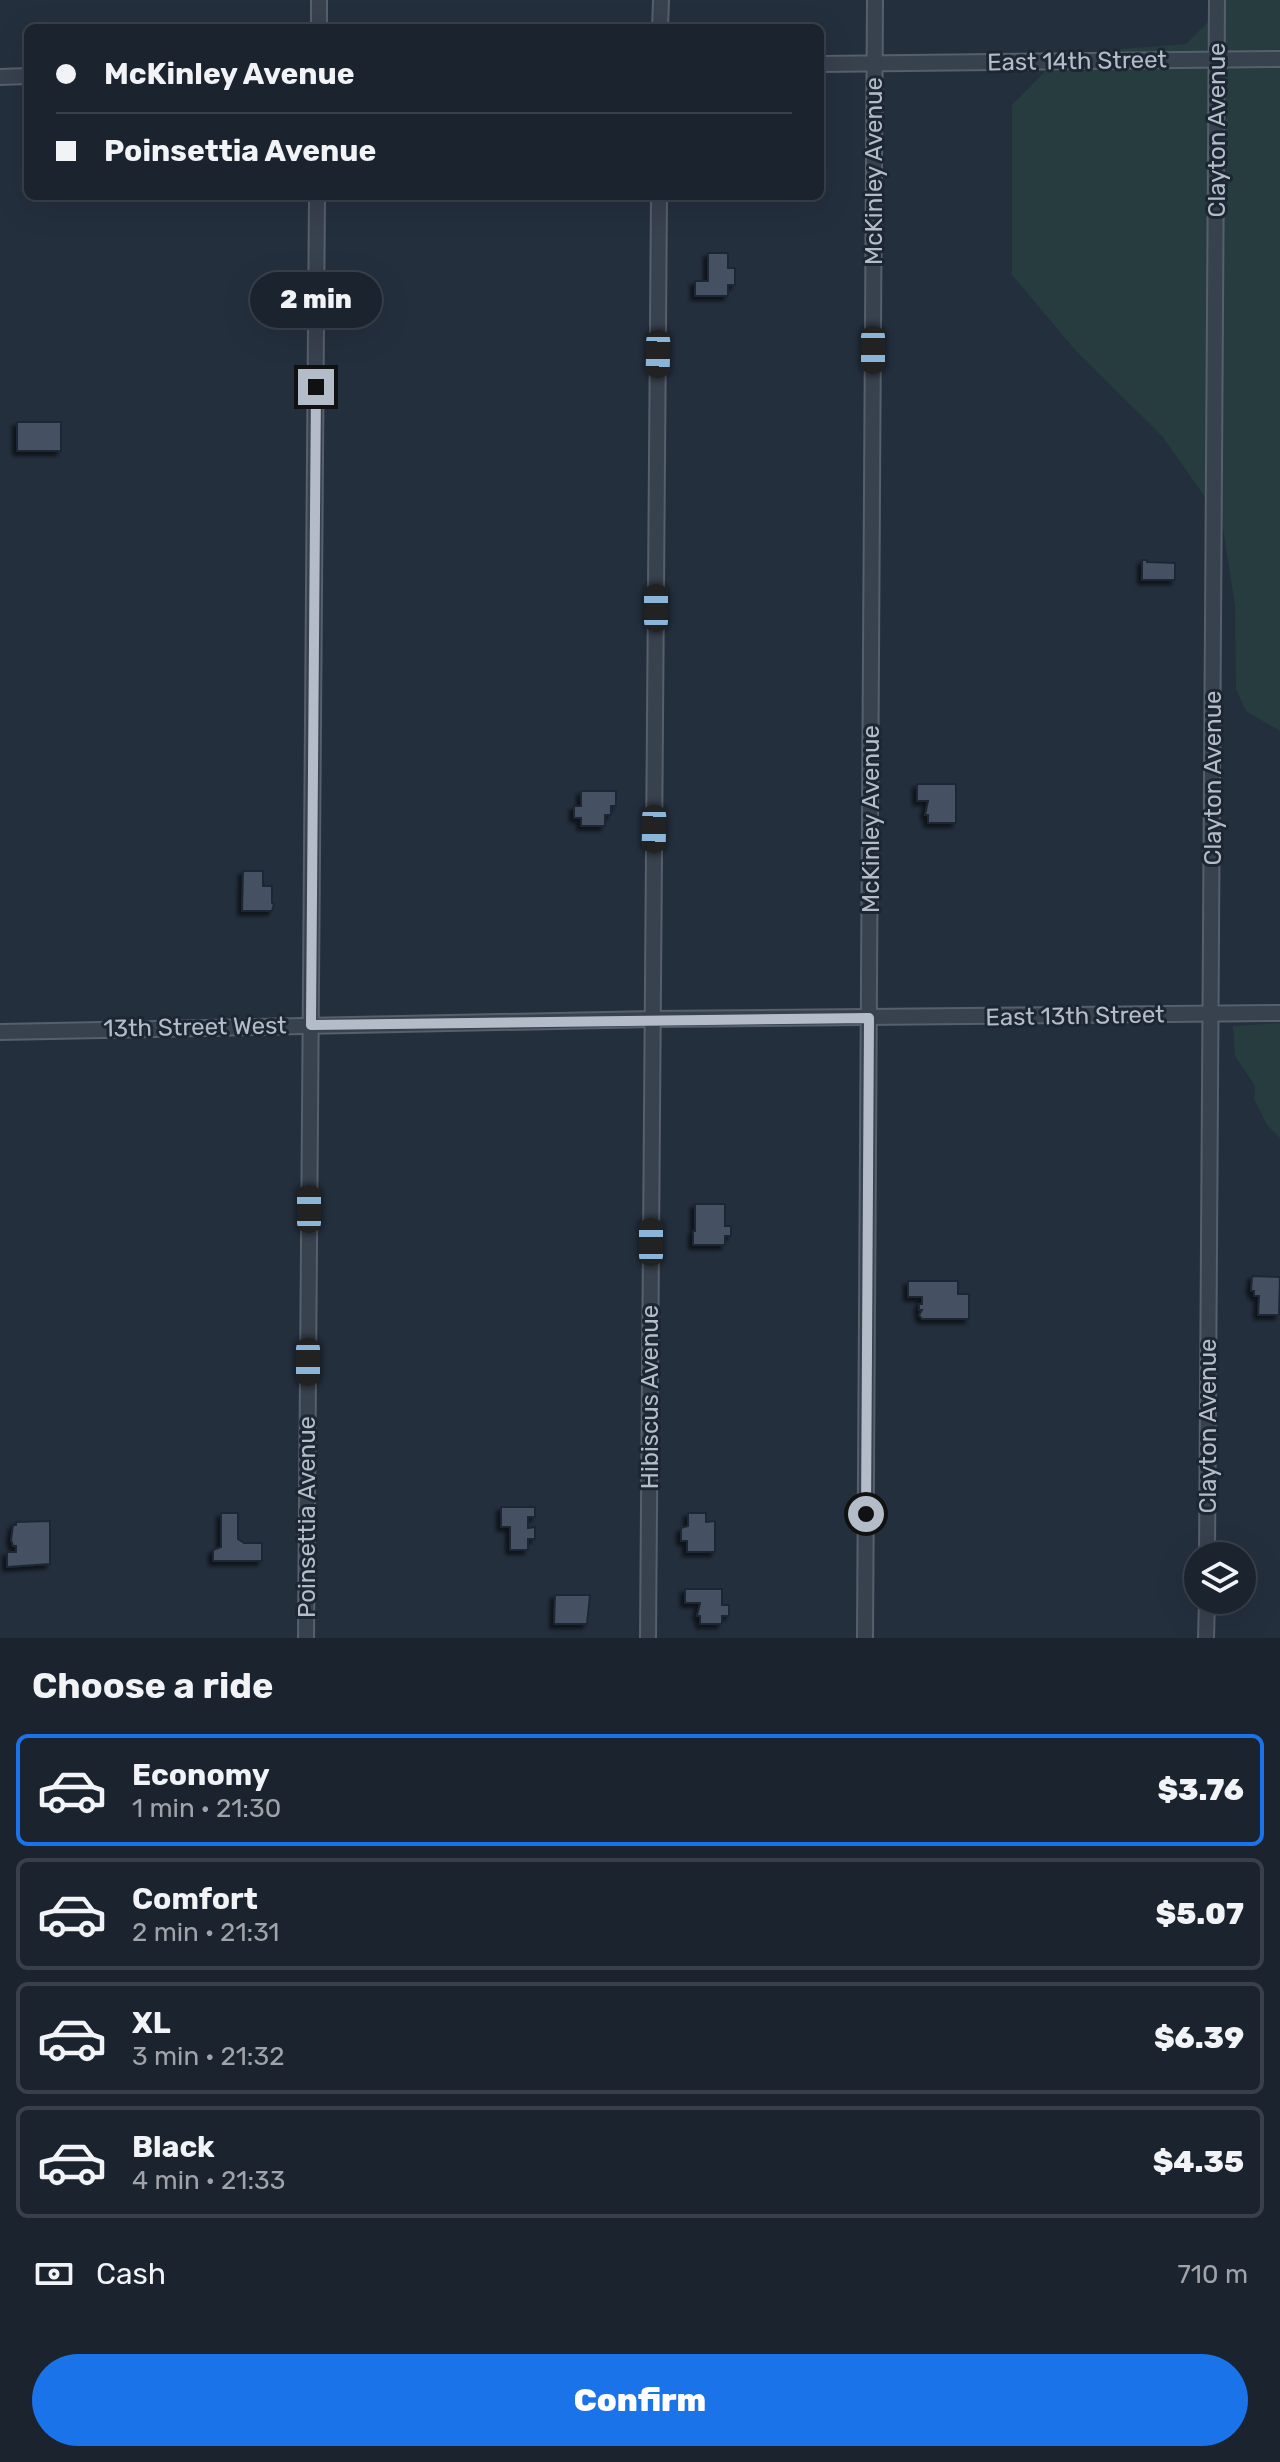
<!DOCTYPE html>
<html lang="en">
<head>
<meta charset="utf-8">
<style>
	:root { --surface:#1b232e; --page:#242b36; --text:#f1f3f6; --muted:#a0a4aa; --line:#39404a; --accent:#1a73e8 }
	body { margin:0; font-family:Rubik,sans-serif; background:var(--page); color:var(--text); height:100vh; display:flex; flex-direction:column; font-size:30px; white-space:nowrap }
	* { box-sizing:border-box; margin:0 }
	p { font-size:26px; color:var(--muted) }
	.icon { flex:none; width:44px; height:44px; fill:none; stroke:currentColor; stroke-width:2; stroke-linecap:round; stroke-linejoin:round }
	.map { position:relative; height:1638px; overflow:hidden }
	.sheet { display:flex; flex-direction:column; background:var(--surface); flex:1 }
	.sheet>* { flex:none }
	.banner { position:absolute; left:24px; top:24px; width:800px; height:176px; border-radius:12px; box-shadow:0 8px 32px #0002,0 0 0 2px var(--line); display:grid; align-content:center; height:176px; padding:0 32px; background:var(--surface) }
	.buttons { position:absolute; left:1184px; top:1542px; display:grid; gap:16px }
	.buttons a { display:grid; place-items:center; width:72px; height:72px; border-radius:50%; background:var(--surface); box-shadow:0 8px 32px #0002,0 0 0 2px var(--line); font-size:40px }
	.end { position:absolute; width:36px; height:36px; margin:-18px; border:10px solid #b4bcc9; background:#111; box-shadow:0 0 0 4px #111 }
	.from { border-radius:50% }
	.bubble { position:absolute; height:56px; border-radius:28px; background:var(--surface); box-shadow:0 8px 32px #0002,0 0 0 2px var(--line); font-size:26px; font-weight:800; line-height:56px; text-align:center }
	.car { position:absolute; width:24px; height:48px; margin:-24px -12px; border-radius:10px; box-shadow:0 0 6px 2px #0007; background:linear-gradient(#222 24%,#8ab4d8 0 40%,#222 0 76%,#8ab4d8 0 86%,#222 0) }
	.banner b { display:flex; align-items:center; gap:28px; height:76px; font-size:30px }
	.banner b+b { border-top:2px solid var(--line) }
	.banner i { width:20px; height:20px; background:var(--text) }
	ul { padding:0; list-style:none }
	li { display:flex; align-items:center; gap:24px; height:112px; margin:0 16px 12px; padding:0 16px; border:4px solid var(--line); border-radius:12px }
	li div { flex:1 }
	li b { display:block; font-size:30px }
	li em { font-style:normal; font-weight:800 }
	li.selected { border-color:var(--accent) }
	li>.icon { width:72px; height:72px; stroke-width:1.5 }
	h2 { padding:0 32px; font-size:36px; line-height:96px }
	.pay { display:flex; align-items:center; gap:20px; height:88px; padding:0 32px; font-size:30px }
	.pay p { margin-inline-start:auto }
	.cta { display:flex; gap:16px; margin-top:auto; padding:16px 32px }
	.cta a { flex:1; height:92px; border-radius:48px; background:var(--accent); color:#fff; font-size:32px; font-weight:800; line-height:92px; text-align:center }
	.map>svg:first-child { display:block }
</style>
</head>
<body>
<div class="map">
<svg width="1280" height="1638" viewBox="0 0 1280 1638">
	<defs>
		<filter id="shadow"><feDropShadow dx="-4" dy="4" stdDeviation="2" flood-color="#0009"/></filter>
	</defs>
	<rect width="100%" height="100%" fill="#242f3e"/>
	<!-- green -->
	<g fill="#263c3f">
		<path d="M1225,0H1280V731L1246,711L1236,689L1235,606L1222,521L1162,436L1077,352L1012,275V105L1058,58L1122,49L1186,44L1224,6Z"/>
		<path d="M1280,1023V1138L1267,1125L1254,1099L1255,1086L1235,1056L1233,1026Z"/>
	</g>
	<!-- building -->
	<g fill="#455162" stroke="#1f2835" stroke-width="2" filter="url(#shadow)">
		<path d="M708,253H728V268H735V285H728V296H695V281H708Z"/>
		<rect x="17" y="422" width="44" height="29"/>
		<path d="M1142,560H1147V562L1175,563V580H1142Z"/>
		<path d="M917,784H956V823H928V815H925L928,801H917Z"/>
		<path d="M581,791H616V806H611V815H605V826H581V818H574V806H581Z"/>
		<path d="M243,871H263V886H272V903L274,904L272,911H242Z"/>
		<path d="M695,1204H725V1226H731V1236H725V1245H693V1231H695Z"/>
		<path d="M1252,1276L1280,1277L1279,1315H1258L1259,1296H1254V1291H1251Z"/>
		<path d="M908,1281H958V1294H969V1319H922L919,1315L922,1310H919V1304H922V1297H908Z"/>
		<path d="M501,1507H535V1517H528V1528L535,1527V1539H528V1550H510V1527H501Z"/>
		<path d="M221,1513H238V1539L244,1543H262V1561H213V1550L221,1547Z"/>
		<path d="M688,1513H706V1522L715,1521V1552H687V1541H681V1528L688,1526Z"/>
		<path d="M50,1521V1564L7,1567V1552H16V1546H13L11,1540L13,1525H16V1522Z"/>
		<path d="M685,1589H722V1605H729V1616H722V1624H700V1616H697L700,1603H685Z"/>
		<path d="M555,1595H590L587,1624H554Z"/>
	</g>
	<g fill="none" stroke-linecap="round" stroke-linejoin="round">
		<!-- minor casing -->
		<g stroke="#565f6c" stroke-width="18">
			<g id="minor">
				<path d="M319,28V0"/>
				<path d="M660,28L661,0"/>
				<path d="M820,64L1280,59"/>
				<path d="M0,77L28,76"/>
				<path d="M0,1032L653,1019L1280,1013"/>
				<path d="M1207,1556L1217,0"/>
				<path d="M306,1638L317,196"/>
				<path d="M648,1638L659,196"/>
				<path d="M865,1638L875,0"/>
				<path d="M1206,1638L1207,1600"/>
			</g>
		</g>
		<!-- minor -->
		<use href="#minor" stroke="#38414e" stroke-width="14"/>
	</g>
	<g fill="none" stroke-linecap="round" stroke-linejoin="round">
		<!-- route -->
		<path stroke="#b4bcc9" stroke-width="10" d="M316,387L311,1025L869,1018L866,1514"/>
	</g>
	<g text-anchor="middle" stroke-width="6" stroke-linejoin="round" paint-order="stroke">
		<!-- street labels -->
		<g font-size="24" fill="#b4bcc9" stroke="#1d2633">
			<text transform="translate(1077 61) rotate(-1)" y="8">East 14th Street</text>
			<text transform="translate(1217 130) rotate(-90)" y="8">Clayton Avenue</text>
			<text transform="translate(874 171) rotate(-90)" y="8">McKinley Avenue</text>
			<text transform="translate(1213 778) rotate(-90)" y="8">Clayton Avenue</text>
			<text transform="translate(871 819) rotate(-90)" y="8">McKinley Avenue</text>
			<text transform="translate(1075 1016) rotate(-1)" y="8">East 13th Street</text>
			<text transform="translate(195 1027) rotate(-1)" y="8">13th Street West</text>
			<text transform="translate(650 1397) rotate(-90)" y="8">Hibiscus Avenue</text>
			<text transform="translate(1208 1426) rotate(-90)" y="8">Clayton Avenue</text>
			<text transform="translate(307 1517) rotate(-90)" y="8">Poinsettia Avenue</text>
		</g>
	</g>
</svg>
<div class="buttons">
<a><svg class="icon" aria-label="layers" viewBox="0 0 24 24"><path d="M12 4l9 5-9 5-9-5zM3 14l9 5 9-5"/></svg></a>
</div>
<i class="end from" style="left:866px;top:1514px"></i>
<i class="end" style="left:316px;top:387px"></i>
<div class="bubble" style="left:250px;top:272px;width:132px">2 min</div>
<i class="car" style="left:873px;top:350px;rotate:180deg"></i>
<i class="car" style="left:658px;top:354px;rotate:181deg"></i>
<i class="car" style="left:656px;top:608px;rotate:0deg"></i>
<i class="car" style="left:654px;top:829px;rotate:181deg"></i>
<i class="car" style="left:309px;top:1209px;rotate:0deg"></i>
<i class="car" style="left:651px;top:1242px;rotate:0deg"></i>
<i class="car" style="left:308px;top:1362px;rotate:180deg"></i>
<div class="banner">
<b><i class="from"></i>McKinley Avenue</b>
<b><i></i>Poinsettia Avenue</b>
</div>
</div>
<section class="sheet">
<h2>Choose a ride</h2>
<ul>
<li class="selected"><svg class="icon" aria-label="car" viewBox="0 0 24 24"><path d="M5 17H2v-5l4-1 3-4h7l3 4 3 1v5h-3M9 17h6M6 11h13"/><circle cx="7" cy="17" r="2"/><circle cx="17" cy="17" r="2"/></svg><div><b>Economy</b><p>1 min · 21:30</p></div><em>$3.76</em></li>
<li><svg class="icon" aria-label="car" viewBox="0 0 24 24"><path d="M5 17H2v-5l4-1 3-4h7l3 4 3 1v5h-3M9 17h6M6 11h13"/><circle cx="7" cy="17" r="2"/><circle cx="17" cy="17" r="2"/></svg><div><b>Comfort</b><p>2 min · 21:31</p></div><em>$5.07</em></li>
<li><svg class="icon" aria-label="car" viewBox="0 0 24 24"><path d="M5 17H2v-5l4-1 3-4h7l3 4 3 1v5h-3M9 17h6M6 11h13"/><circle cx="7" cy="17" r="2"/><circle cx="17" cy="17" r="2"/></svg><div><b>XL</b><p>3 min · 21:32</p></div><em>$6.39</em></li>
<li><svg class="icon" aria-label="car" viewBox="0 0 24 24"><path d="M5 17H2v-5l4-1 3-4h7l3 4 3 1v5h-3M9 17h6M6 11h13"/><circle cx="7" cy="17" r="2"/><circle cx="17" cy="17" r="2"/></svg><div><b>Black</b><p>4 min · 21:33</p></div><em>$4.35</em></li>
</ul>
<div class="pay"><svg class="icon" aria-label="cash" viewBox="0 0 24 24"><path d="M3 7h18v10H3z"/><circle cx="12" cy="12" r="2"/></svg>Cash<p>710 m</p></div>
<div class="cta"><a>Confirm</a></div>
</section>
</body>
</html>
